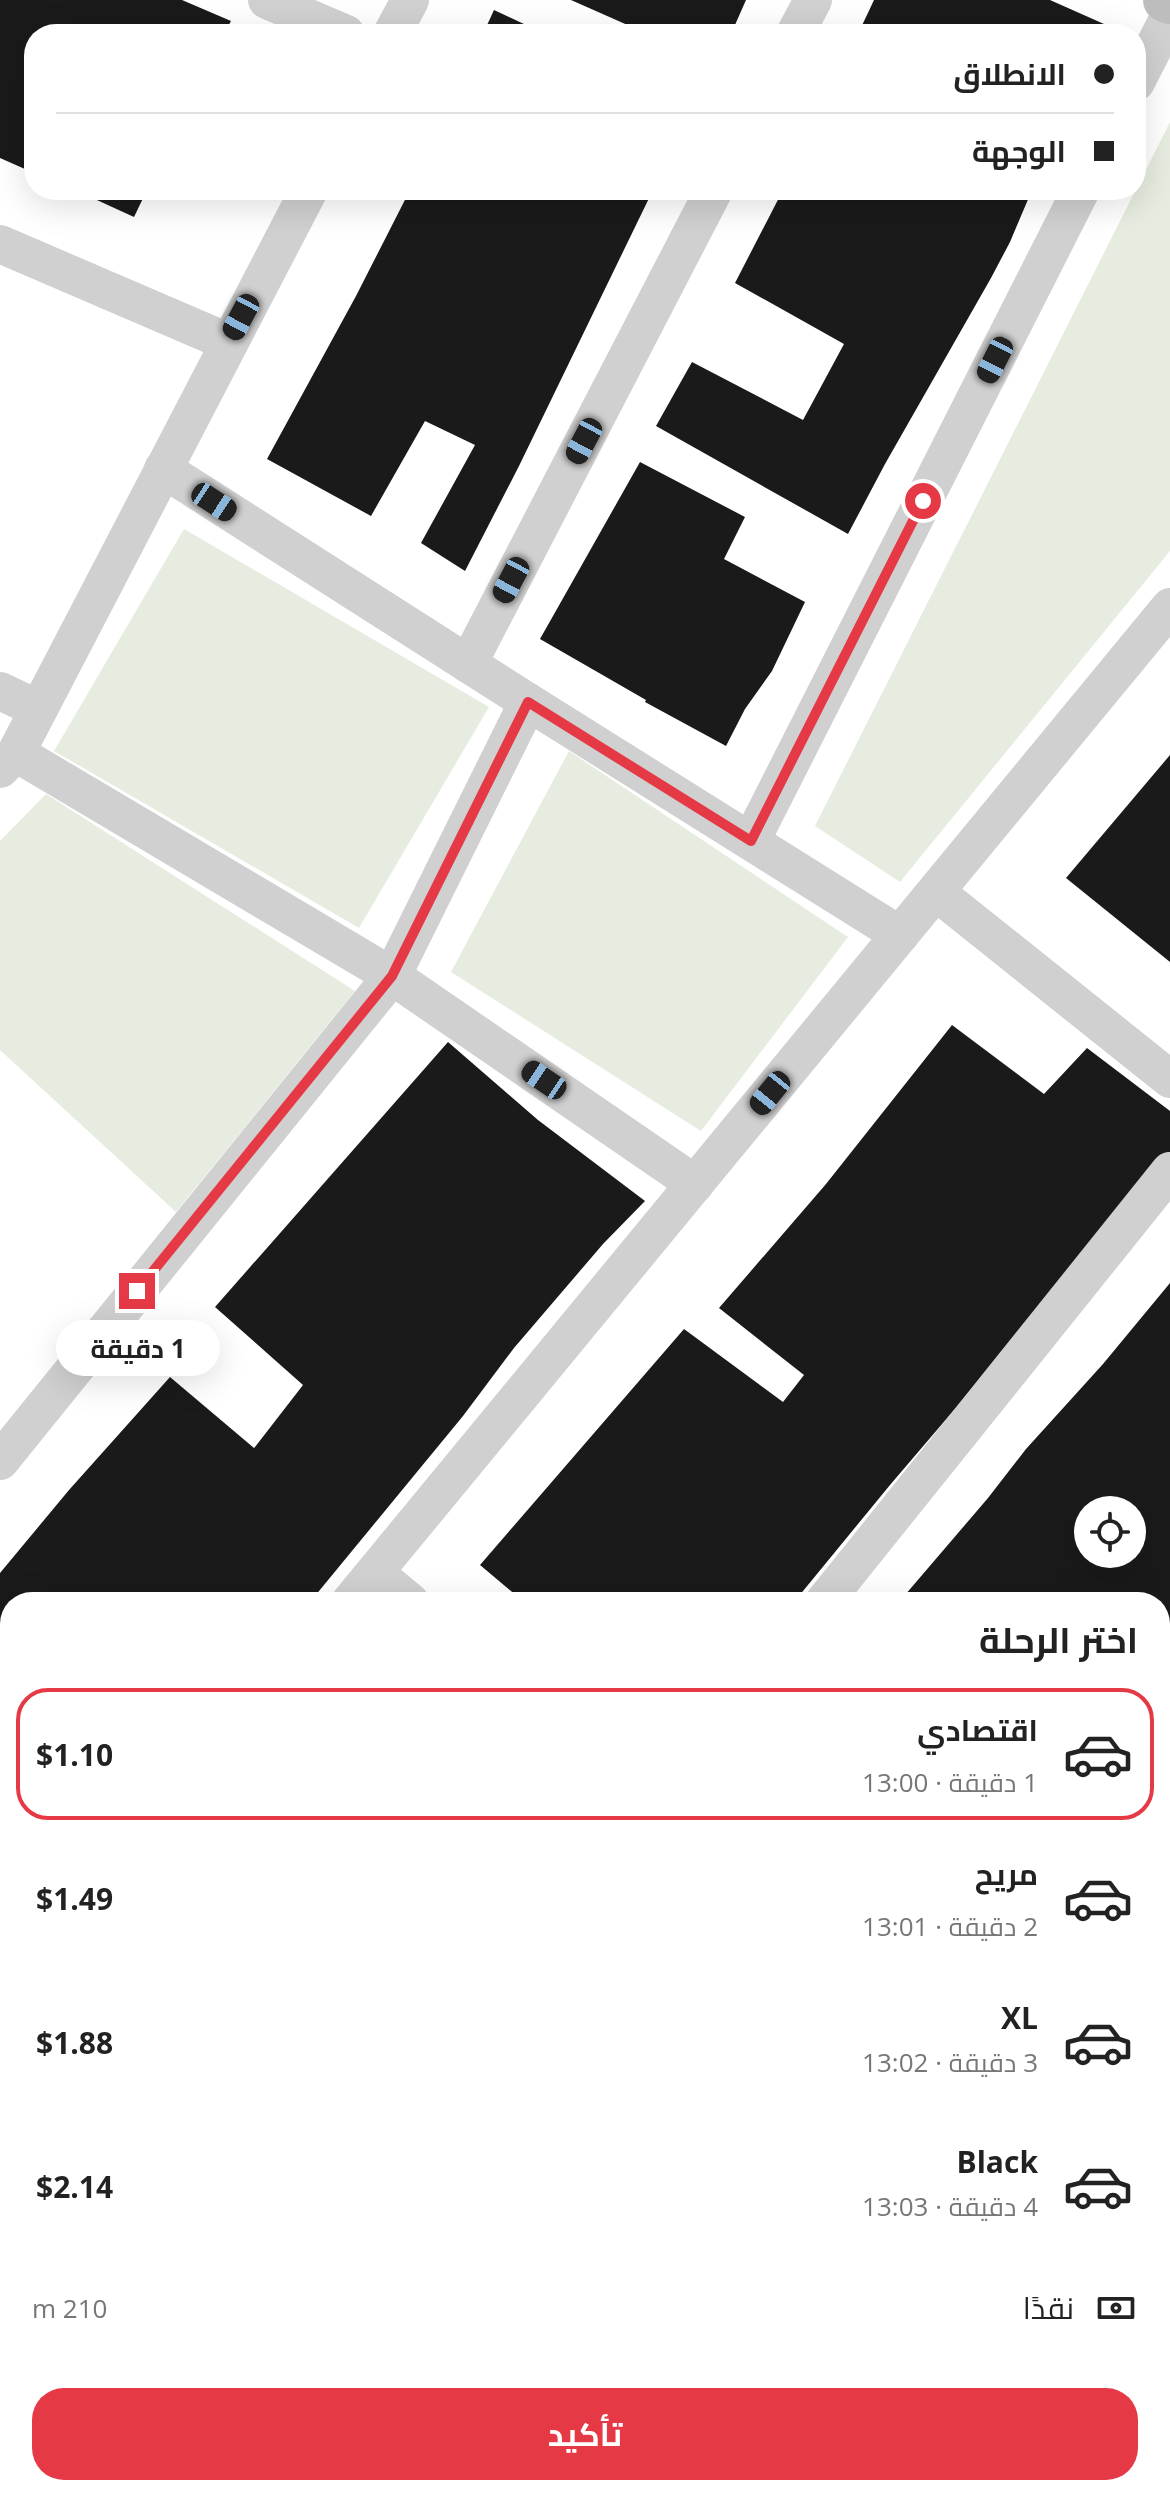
<!DOCTYPE html>
<html lang="ar">
<head>
<meta charset="utf-8">
<style>
	:root { --surface:#fff; --page:#f2f2f2; --text:#222; --muted:#767676; --line:#e0e0e0; --accent:#e63946 }
	body { margin:0; font-family:"Open Sans",Cairo,sans-serif; background:var(--page); color:var(--text); direction:rtl; height:100vh; display:flex; flex-direction:column; font-size:30px; white-space:nowrap }
	* { box-sizing:border-box; margin:0 }
	p { font-size:26px; color:var(--muted) }
	.icon { flex:none; width:44px; height:44px; fill:none; stroke:currentColor; stroke-width:2; stroke-linecap:round; stroke-linejoin:round }
	.map { position:relative; flex:1; overflow:hidden; direction:ltr }
	.details { position:absolute; left:0px; top:1592px; width:1170px; height:904px; display:flex; flex-direction:column; background:var(--surface); border-radius:32px 32px 0 0; box-shadow:0 8px 32px #0002; direction:rtl }
	.details>* { flex:none }
	.banner { position:absolute; left:24px; top:24px; width:1122px; height:176px; border-radius:32px; box-shadow:0 8px 32px #0002; direction:rtl; display:grid; align-content:center; height:176px; padding:0 32px; background:var(--surface) }
	.buttons { position:absolute; left:1074px; top:1496px; display:grid; gap:16px }
	.buttons a { display:grid; place-items:center; width:72px; height:72px; border-radius:50%; background:var(--surface); box-shadow:0 8px 32px #0002; font-size:40px }
	.end { position:absolute; width:36px; height:36px; margin:-18px; border:10px solid #e63946; background:#fff; box-shadow:0 0 0 4px #fff }
	.from { border-radius:50% }
	.bubble { position:absolute; height:56px; border-radius:28px; background:var(--surface); box-shadow:0 8px 32px #0002; font-size:26px; font-weight:700; line-height:56px; text-align:center; direction:rtl }
	.car { position:absolute; width:24px; height:48px; margin:-24px -12px; border-radius:10px; box-shadow:0 0 6px 2px #0007; background:linear-gradient(#222 24%,#8ab4d8 0 40%,#222 0 76%,#8ab4d8 0 86%,#222 0) }
	.banner b { display:flex; align-items:center; gap:28px; height:76px; font-size:30px }
	.banner b+b { border-top:2px solid var(--line) }
	.banner i { width:20px; height:20px; background:var(--text) }
	ul { padding:0; list-style:none }
	li { display:flex; align-items:center; gap:24px; height:132px; margin:0 16px 12px; padding:0 16px; border:4px solid transparent; border-radius:32px }
	li div { flex:1 }
	li b { display:block; font-size:30px }
	li em { font-style:normal; font-weight:700 }
	li.on { border-color:var(--accent) }
	li>.icon { width:72px; height:72px; stroke-width:1.5 }
	h2 { padding:0 32px; font-size:36px; line-height:96px }
	.pay { display:flex; align-items:center; gap:20px; height:88px; padding:0 32px; font-size:30px }
	.pay p { margin-inline-start:auto }
	.action { display:flex; gap:16px; margin-top:auto; padding:16px 32px }
	.action a { flex:1; height:92px; border-radius:32px; background:var(--accent); color:#fff; font-size:32px; font-weight:700; line-height:92px; text-align:center }
	.map>svg:first-child { display:block }
</style>
</head>
<body>
<div class="map">
<svg width="1170" height="2496" viewBox="0 0 1170 2496">
	<rect width="100%" height="100%" fill="#fff"/>
	<!-- green -->
	<g fill="#e6ecdf">
		<path d="M1170,122V551L900,882L815,826Z"/>
		<path d="M184,529L489,707L359,928L54,751Z"/>
		<path d="M569,751L848,937L701,1131L451,972Z"/>
		<path d="M46,794L355,991L176,1212L0,1050V841Z"/>
		<path d="M632,2486H916L909,2496H645Z"/>
	</g>
	<!-- building -->
	<g fill="#1a1a1a" fill-rule="evenodd">
		<path d="M0,0H182L231,21L224,34H34V173L0,158Z"/>
		<path d="M571,0H746L731,34H629L632,27Z"/>
		<path d="M874,0H1050L1113,28L1111,34H858Z"/>
		<path d="M494,10L545,34H483Z"/>
		<path d="M75,190H147L134,217Z"/>
		<path d="M410,190H653L519,466L465,571L421,543L475,445L425,421L371,516L267,459L356,296Z"/>
		<path d="M783,190H1032L1010,242L991,278L885,464L848,534L656,426L692,362L803,420L844,344L735,283Z"/>
		<path d="M640,462L745,517L724,559L805,602L772,671L745,709L726,746L645,702L646,700L540,639Z"/>
		<path d="M1170,755V962L1066,878Z"/>
		<path d="M952,1025L1044,1094L1087,1048L1170,1111V1157L890,1485L794,1602H524L480,1565L684,1329L783,1402L804,1375L719,1308L826,1184Z"/>
		<path d="M448,1042L538,1120L645,1201L603,1244L514,1348L463,1416L310,1602H10V1779L0,1769V1573L69,1490L170,1377L254,1448L255,1447L303,1385L215,1307Z"/>
		<path d="M1170,1283V1657L1167,1661L1160,1669V1602H899L988,1498L1026,1449L1103,1364ZM1088,1510H1132V1554H1088Z"/>
		<path d="M1012,2486H1071L1083,2496H1004Z"/>
	</g>
	<g fill="none" stroke-linecap="round" stroke-linejoin="round">
		<!-- street -->
		<g stroke="#d0d0d0" stroke-width="38">
			<path d="M267,0L346,34"/>
			<path d="M392,34L410,0"/>
			<path d="M795,34L813,0"/>
			<path d="M1136,82L1170,15"/>
			<path d="M0,244L228,342"/>
			<path d="M163,469L528,702L900,935"/>
			<path d="M468,664L714,190"/>
			<path d="M0,691L38,709"/>
			<path d="M16,753L392,976L695,1184"/>
			<path d="M0,769L16,753L309,190"/>
			<path d="M751,841L1081,190"/>
			<path d="M936,892L1170,1079"/>
			<path d="M0,1461L392,976L528,702"/>
			<path d="M375,1573L410,1602"/>
			<path d="M350,1602L1170,607"/>
			<path d="M824,1602L1170,1171"/>
			<path d="M1160,1726L1170,1714"/>
			<path d="M0,1873L10,1885"/>
			<path d="M0,2025L10,2013"/>
			<path d="M1160,2086L1170,2095"/>
			<path d="M1160,2195L1170,2182"/>
			<path d="M568,2486L580,2496"/>
			<path d="M519,2496L527,2486"/>
			<path d="M928,2496L936,2486"/>
		</g>
		<!-- secondary -->
		<g stroke="#bdbdbd" stroke-width="44">
			<path d="M1165,0L1170,2"/>
			<path d="M0,2421L10,2433"/>
			<path d="M56,2486L65,2496"/>
		</g>
	</g>
	<g fill="none" stroke-linecap="round" stroke-linejoin="round">
		<!-- route -->
		<path stroke="#e63946" stroke-width="10" d="M137,1291L392,976L528,702L751,841L923,501"/>
	</g>
</svg>
<div class="buttons">
<a><svg class="icon" aria-label="locate" viewBox="0 0 24 24"><circle cx="12" cy="12" r="6"/><path d="M12 2v4M12 18v4M2 12h4M18 12h4"/></svg></a>
</div>
<i class="end from" style="left:923px;top:501px"></i>
<i class="end" style="left:137px;top:1291px"></i>
<div class="bubble" style="left:56px;top:1320px;width:164px">1 دقيقة</div>
<i class="car" style="left:241px;top:317px;rotate:208deg"></i>
<i class="car" style="left:995px;top:360px;rotate:207deg"></i>
<i class="car" style="left:584px;top:441px;rotate:208deg"></i>
<i class="car" style="left:214px;top:502px;rotate:123deg"></i>
<i class="car" style="left:511px;top:580px;rotate:208deg"></i>
<i class="car" style="left:544px;top:1080px;rotate:304deg"></i>
<i class="car" style="left:770px;top:1093px;rotate:219deg"></i>
<div class="banner">
<b><i class="from"></i>الانطلاق</b>
<b><i></i>الوجهة</b>
</div>
<section class="details">
<h2>اختر الرحلة</h2>
<ul>
<li class="on"><svg class="icon" aria-label="car" viewBox="0 0 24 24"><path d="M5 17H2v-5l4-1 3-4h7l3 4 3 1v5h-3M9 17h6M6 11h13"/><circle cx="7" cy="17" r="2"/><circle cx="17" cy="17" r="2"/></svg><div><b>اقتصادي</b><p>1 دقيقة · 13:00</p></div><em>$1.10</em></li>
<li><svg class="icon" aria-label="car" viewBox="0 0 24 24"><path d="M5 17H2v-5l4-1 3-4h7l3 4 3 1v5h-3M9 17h6M6 11h13"/><circle cx="7" cy="17" r="2"/><circle cx="17" cy="17" r="2"/></svg><div><b>مريح</b><p>2 دقيقة · 13:01</p></div><em>$1.49</em></li>
<li><svg class="icon" aria-label="car" viewBox="0 0 24 24"><path d="M5 17H2v-5l4-1 3-4h7l3 4 3 1v5h-3M9 17h6M6 11h13"/><circle cx="7" cy="17" r="2"/><circle cx="17" cy="17" r="2"/></svg><div><b>XL</b><p>3 دقيقة · 13:02</p></div><em>$1.88</em></li>
<li><svg class="icon" aria-label="car" viewBox="0 0 24 24"><path d="M5 17H2v-5l4-1 3-4h7l3 4 3 1v5h-3M9 17h6M6 11h13"/><circle cx="7" cy="17" r="2"/><circle cx="17" cy="17" r="2"/></svg><div><b>Black</b><p>4 دقيقة · 13:03</p></div><em>$2.14</em></li>
</ul>
<div class="pay"><svg class="icon" aria-label="cash" viewBox="0 0 24 24"><path d="M3 7h18v10H3z"/><circle cx="12" cy="12" r="2"/></svg>نقدًا<p>210 m</p></div>
<div class="action"><a>تأكيد</a></div>
</section>
</div>
</body>
</html>
